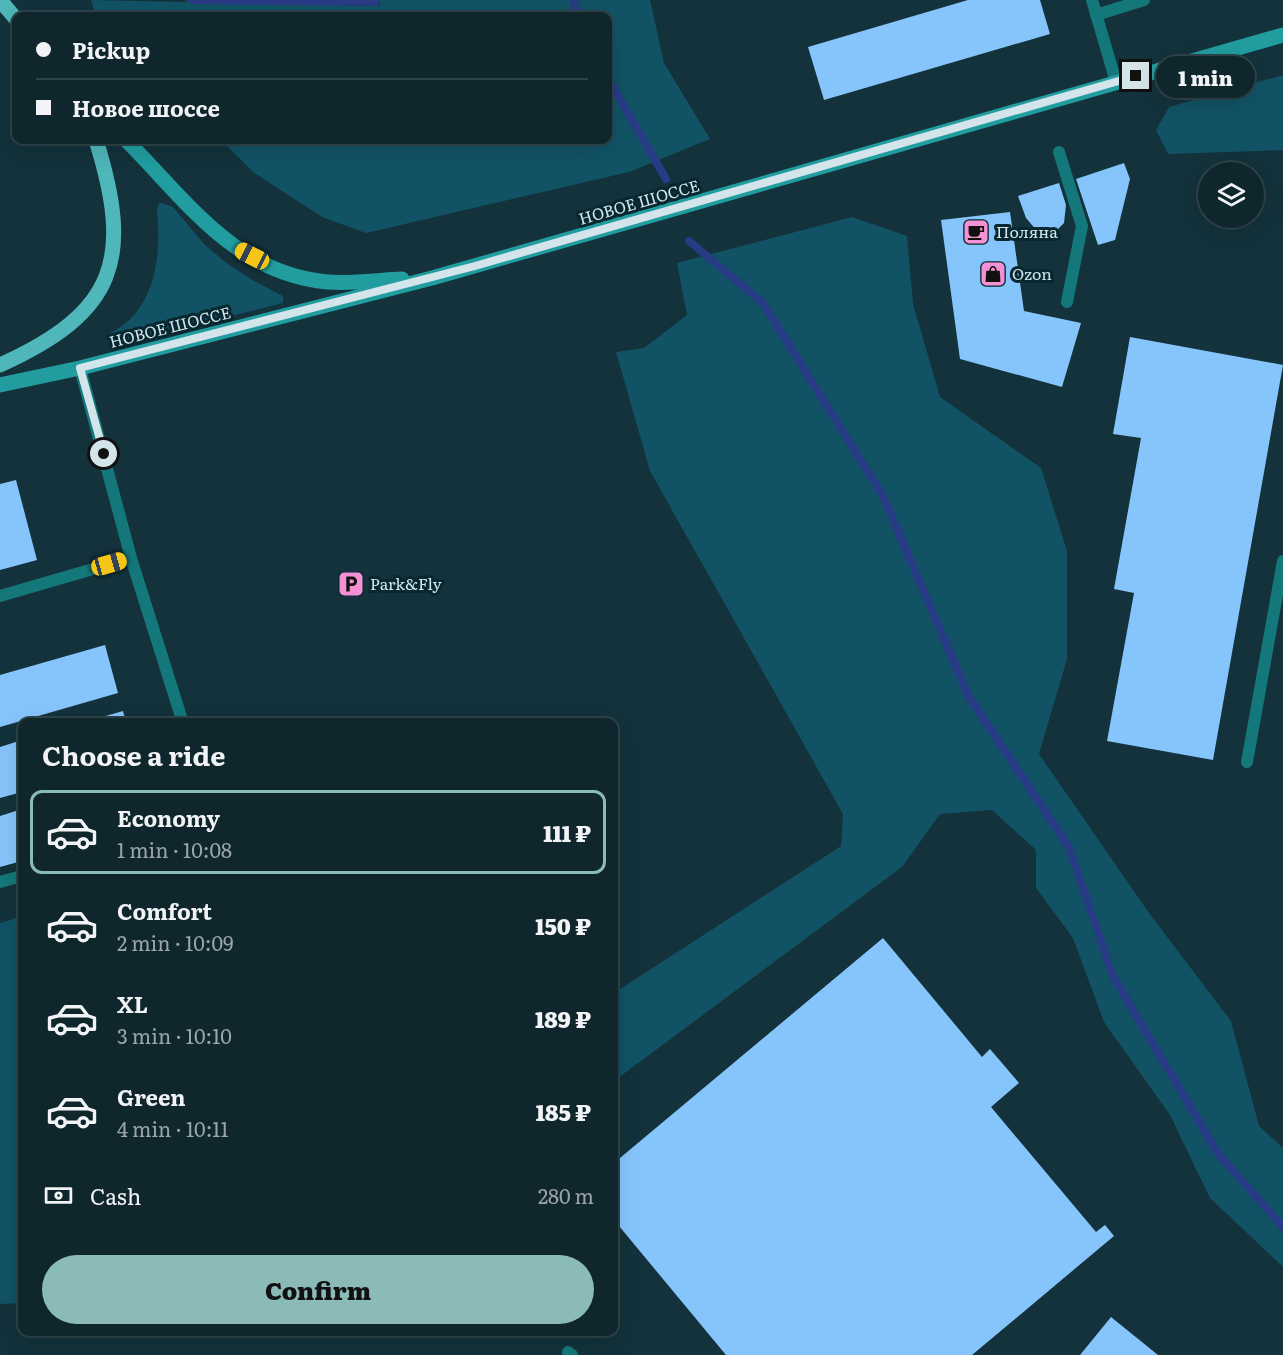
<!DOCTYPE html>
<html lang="en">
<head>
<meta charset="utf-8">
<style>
	:root { --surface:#0e262c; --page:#172e34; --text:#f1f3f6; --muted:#9ba5a9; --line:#2e4348; --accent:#8bbbb9 }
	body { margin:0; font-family:Literata,serif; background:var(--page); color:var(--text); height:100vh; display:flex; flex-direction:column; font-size:22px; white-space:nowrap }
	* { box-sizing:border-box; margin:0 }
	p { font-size:20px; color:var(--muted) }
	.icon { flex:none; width:33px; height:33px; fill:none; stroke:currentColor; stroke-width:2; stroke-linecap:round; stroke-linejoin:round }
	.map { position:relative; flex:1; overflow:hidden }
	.panel { position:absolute; left:18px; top:718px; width:600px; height:618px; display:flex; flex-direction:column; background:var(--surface); border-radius:12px; box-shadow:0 6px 24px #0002,0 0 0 2px var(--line) }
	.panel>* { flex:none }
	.hud { position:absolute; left:12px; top:12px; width:600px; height:132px; border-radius:12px; box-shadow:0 6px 24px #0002,0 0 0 2px var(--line); display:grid; align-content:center; height:132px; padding:0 24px; background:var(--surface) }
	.controls { position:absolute; left:1198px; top:162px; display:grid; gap:12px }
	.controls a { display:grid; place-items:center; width:66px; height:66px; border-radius:50%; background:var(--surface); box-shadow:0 6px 24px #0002,0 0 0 2px var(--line); font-size:30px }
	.end { position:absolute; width:27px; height:27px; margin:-14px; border:8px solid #d3e4ea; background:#111; box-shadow:0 0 0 3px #111 }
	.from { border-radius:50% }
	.bubble { position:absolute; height:42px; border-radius:21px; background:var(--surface); box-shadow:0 6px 24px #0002,0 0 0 2px var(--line); font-size:20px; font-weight:800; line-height:42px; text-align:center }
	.car { position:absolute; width:18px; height:36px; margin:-18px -9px; border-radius:8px; box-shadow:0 0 4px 2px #0007; background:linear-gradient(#f5c518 24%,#345 0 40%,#f5c518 0 76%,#345 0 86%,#f5c518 0) }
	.hud b { display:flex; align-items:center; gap:21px; height:57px; font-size:22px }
	.hud b+b { border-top:2px solid var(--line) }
	.hud i { width:15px; height:15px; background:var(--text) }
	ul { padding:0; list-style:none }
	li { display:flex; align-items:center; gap:18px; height:84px; margin:0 12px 9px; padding:0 12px; border:3px solid transparent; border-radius:12px }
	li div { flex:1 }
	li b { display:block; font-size:22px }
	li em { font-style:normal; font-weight:800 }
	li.active { border-color:var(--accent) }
	li>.icon { width:54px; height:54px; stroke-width:1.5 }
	h2 { padding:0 24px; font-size:27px; line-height:72px }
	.pay { display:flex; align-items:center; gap:15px; height:66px; padding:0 24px; font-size:22px }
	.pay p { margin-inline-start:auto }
	.action { display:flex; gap:12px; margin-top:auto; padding:12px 24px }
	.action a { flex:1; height:69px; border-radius:36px; background:var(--accent); color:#111; font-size:24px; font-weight:800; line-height:69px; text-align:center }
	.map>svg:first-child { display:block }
</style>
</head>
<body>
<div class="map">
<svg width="1283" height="1355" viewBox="0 0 1283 1355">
	<rect width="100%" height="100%" fill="#13323b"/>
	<!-- green -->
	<g fill="#115365">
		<path d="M91,0L379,6L380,0H650L664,63L710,139L629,172L366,233L322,217L253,172L221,140H608V16H100L94,10Z"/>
		<path d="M1283,75V150L1168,154L1156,130L1169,107Z"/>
		<path d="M161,203L173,207L204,244L225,262L252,280L283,296V303L115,345L110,343V333C155,312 162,255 157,211L158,205Z"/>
		<path d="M852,217L907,236L913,304L940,397L1041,468L1067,551V659L1039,754L1149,913L1231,1021L1259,1126L1283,1148V1267L1210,1198L1170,1115L1104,1022L1073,938L1036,888V850L992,810L940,814L902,867L614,1081V993L841,846L843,814L650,471L616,352L644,348L687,315L677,263Z"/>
		<path d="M22,916V1303L0,1304V923Z"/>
	</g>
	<!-- water -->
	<path fill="#283b85" d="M185,0H380L378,6L192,4Z"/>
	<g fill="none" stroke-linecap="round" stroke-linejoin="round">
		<!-- stream -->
		<g stroke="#283b85" stroke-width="8">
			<path d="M573,0L579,16"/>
			<path d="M608,78L666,179"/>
			<path d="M689,241L763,303L883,496L968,695L1069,847L1113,976L1217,1152L1283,1227"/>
		</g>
	</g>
	<!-- building -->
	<g fill="#86c5fb">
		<path d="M968,0H1040L1050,34L824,100L808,47Z"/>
		<path d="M1124,163L1130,179L1115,240L1098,245L1076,179Z"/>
		<path d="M1059,183L1066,205L1064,223L1057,230L1038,232L1026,218L1018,196Z"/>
		<path d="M1010,212L1024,311L1081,323L1062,387L960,359L941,220Z"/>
		<path d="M1130,337L1283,365L1213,760L1107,741L1134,593L1114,589L1141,438L1113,434Z"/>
		<path d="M16,480L37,560L0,570V484Z"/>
		<path d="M105,645L118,693L0,727V675Z"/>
		<path d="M123,711L126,723H85V722Z"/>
		<path d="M22,740V792L0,798V747Z"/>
		<path d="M22,809V861L0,867V816Z"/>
		<path d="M883,938L982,1057L990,1049L1019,1083L991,1107L1096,1232L1105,1225L1114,1236L972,1355H726L614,1220V1163Z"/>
		<path d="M1111,1317L1158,1355H1080Z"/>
	</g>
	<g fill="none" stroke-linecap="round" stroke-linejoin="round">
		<!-- lane -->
		<g stroke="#14787a" stroke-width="12">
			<path d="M1092,0L1116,82"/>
			<path d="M1096,15L1144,0"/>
			<path d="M1059,152L1082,226L1067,302"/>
			<path d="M80,368L131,558L183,723"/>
			<path d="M0,596L131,558"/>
			<path d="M1247,762L1283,561"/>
			<path d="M0,882L22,876"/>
			<path d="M568,1352L572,1355"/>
		</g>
		<!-- secondary -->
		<g stroke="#219da0" stroke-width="15">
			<path d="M126,140C186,200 235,274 328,282C352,284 378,280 402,279"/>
			<path d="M0,385L80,368L432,278L1283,35"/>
		</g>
		<!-- primary -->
		<g stroke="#4fb6b9" stroke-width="15">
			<path d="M0,0L16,19"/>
			<path d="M0,365C117,312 133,259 96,140"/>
		</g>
	</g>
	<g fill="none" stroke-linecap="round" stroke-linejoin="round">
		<!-- route -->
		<path stroke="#d3e4ea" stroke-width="8" d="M104,454L80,368L475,266L1136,76"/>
	</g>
	<!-- icons -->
	<defs>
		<g id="cafe-square" transform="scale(1.35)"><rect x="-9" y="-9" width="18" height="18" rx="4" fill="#f491d4" stroke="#082831"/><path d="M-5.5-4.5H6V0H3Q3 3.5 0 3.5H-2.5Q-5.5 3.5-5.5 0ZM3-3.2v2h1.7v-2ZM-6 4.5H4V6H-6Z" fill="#111"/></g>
		<g id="shop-square" transform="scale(1.35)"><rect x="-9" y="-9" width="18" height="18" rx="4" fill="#f491d4" stroke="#082831"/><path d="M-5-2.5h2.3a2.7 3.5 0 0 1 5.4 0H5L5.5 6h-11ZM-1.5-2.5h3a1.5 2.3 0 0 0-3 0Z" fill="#111"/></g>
		<g id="parking-square" transform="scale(1.35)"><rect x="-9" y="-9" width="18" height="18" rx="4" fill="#f491d4" stroke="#082831"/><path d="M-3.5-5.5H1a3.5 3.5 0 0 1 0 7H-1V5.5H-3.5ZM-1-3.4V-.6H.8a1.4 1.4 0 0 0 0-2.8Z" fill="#111"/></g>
	</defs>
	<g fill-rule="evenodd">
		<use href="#cafe-square" x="976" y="232"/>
		<use href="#shop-square" x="993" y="274"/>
		<use href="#parking-square" x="351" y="584"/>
	</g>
	<g text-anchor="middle" stroke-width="6" stroke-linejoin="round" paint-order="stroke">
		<!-- street labels -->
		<g font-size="16" fill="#d3e4ea" stroke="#082831">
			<text transform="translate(639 202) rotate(-16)" y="6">НОВОЕ ШОССЕ</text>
			<text transform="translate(170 327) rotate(-14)" y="6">НОВОЕ ШОССЕ</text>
		</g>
		<!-- poi labels -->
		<g font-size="16" fill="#d3e4ea" stroke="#082831" text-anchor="start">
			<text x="996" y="238">Поляна</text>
			<text x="1012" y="280">Ozon</text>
			<text x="370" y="590">Park&amp;Fly</text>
		</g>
	</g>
</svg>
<div class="controls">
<a><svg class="icon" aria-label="layers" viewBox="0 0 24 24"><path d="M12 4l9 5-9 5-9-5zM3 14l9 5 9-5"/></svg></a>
</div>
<i class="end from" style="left:104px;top:454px"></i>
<i class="end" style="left:1136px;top:76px"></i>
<div class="bubble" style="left:1156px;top:56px;width:99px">1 min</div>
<i class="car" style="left:252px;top:256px;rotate:297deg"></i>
<i class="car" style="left:109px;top:564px;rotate:74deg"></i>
<div class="hud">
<b><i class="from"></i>Pickup</b>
<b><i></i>Новое шоссе</b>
</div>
<section class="panel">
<h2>Choose a ride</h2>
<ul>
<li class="active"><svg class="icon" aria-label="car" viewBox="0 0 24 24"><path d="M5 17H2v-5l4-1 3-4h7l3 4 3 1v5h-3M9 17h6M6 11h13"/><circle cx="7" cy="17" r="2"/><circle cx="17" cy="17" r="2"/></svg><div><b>Economy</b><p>1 min · 10:08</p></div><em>111 ₽</em></li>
<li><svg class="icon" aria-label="car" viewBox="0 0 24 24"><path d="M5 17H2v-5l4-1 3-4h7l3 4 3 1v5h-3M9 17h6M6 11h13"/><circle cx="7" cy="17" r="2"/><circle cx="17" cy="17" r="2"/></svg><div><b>Comfort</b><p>2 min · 10:09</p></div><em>150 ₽</em></li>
<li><svg class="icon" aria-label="car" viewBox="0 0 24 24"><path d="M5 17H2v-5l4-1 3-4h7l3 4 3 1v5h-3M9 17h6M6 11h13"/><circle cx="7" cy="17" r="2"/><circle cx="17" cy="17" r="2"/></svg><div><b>XL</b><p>3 min · 10:10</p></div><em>189 ₽</em></li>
<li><svg class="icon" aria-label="car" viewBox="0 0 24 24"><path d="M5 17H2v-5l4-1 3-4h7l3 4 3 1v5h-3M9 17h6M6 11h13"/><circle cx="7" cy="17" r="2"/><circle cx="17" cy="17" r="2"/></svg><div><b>Green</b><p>4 min · 10:11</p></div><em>185 ₽</em></li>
</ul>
<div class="pay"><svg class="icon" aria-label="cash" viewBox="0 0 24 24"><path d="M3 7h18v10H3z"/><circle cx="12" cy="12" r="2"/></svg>Cash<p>280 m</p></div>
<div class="action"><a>Confirm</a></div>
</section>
</div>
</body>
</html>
